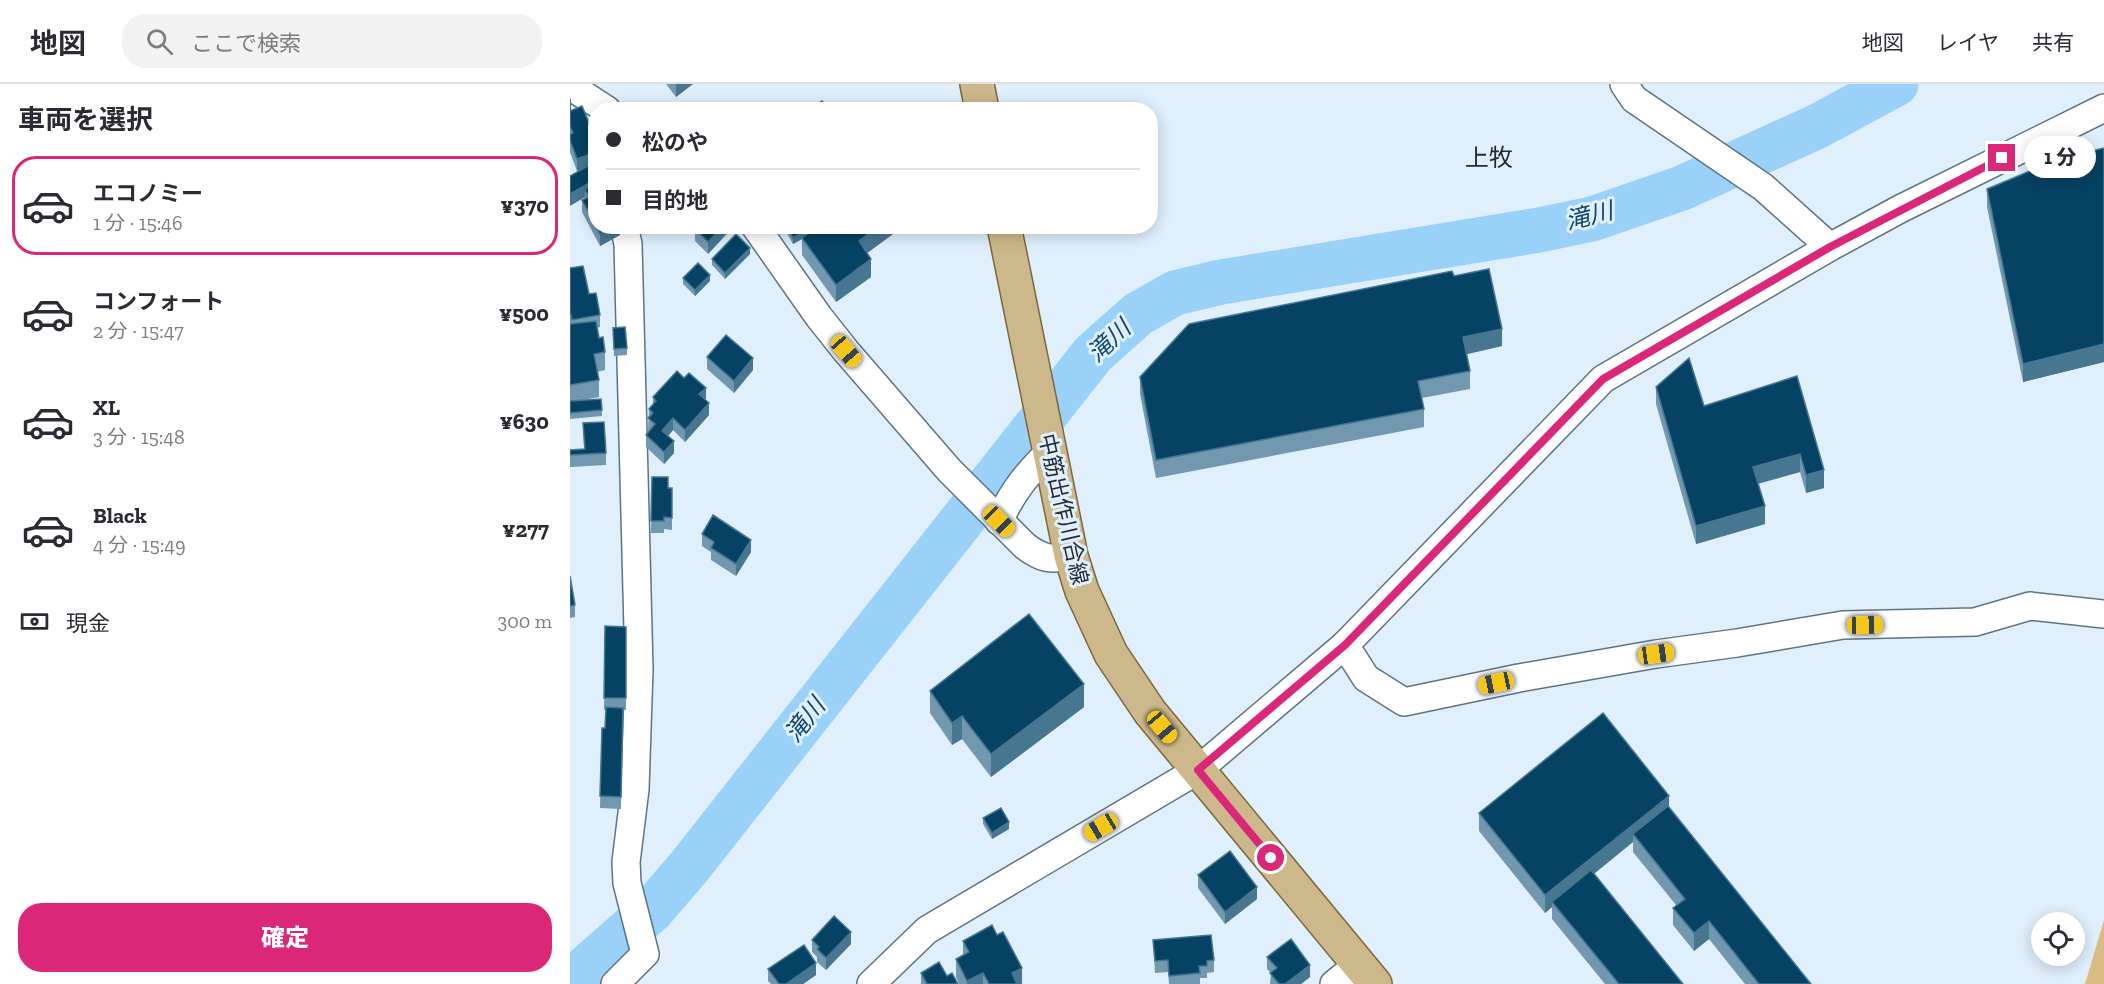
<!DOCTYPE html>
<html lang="ja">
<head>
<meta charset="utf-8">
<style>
	:root { --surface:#fff; --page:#f2f2f3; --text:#2b2b33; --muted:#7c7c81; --line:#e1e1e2; --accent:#db2777 }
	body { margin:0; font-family:"Zilla Slab","Noto Sans JP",serif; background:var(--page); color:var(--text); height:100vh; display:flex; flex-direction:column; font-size:22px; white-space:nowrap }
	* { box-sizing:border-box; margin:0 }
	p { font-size:20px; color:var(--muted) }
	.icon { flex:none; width:33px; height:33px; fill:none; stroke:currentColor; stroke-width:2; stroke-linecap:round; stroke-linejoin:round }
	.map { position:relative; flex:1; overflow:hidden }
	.details { display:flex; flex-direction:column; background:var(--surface); width:570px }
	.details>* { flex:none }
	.banner { position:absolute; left:18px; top:18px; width:570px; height:132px; border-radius:24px; box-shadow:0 3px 15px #0003; display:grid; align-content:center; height:132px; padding:0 18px; background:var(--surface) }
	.controls { position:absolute; left:1461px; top:828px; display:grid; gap:12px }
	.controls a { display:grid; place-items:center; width:54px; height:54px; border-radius:50%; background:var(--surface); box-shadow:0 3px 15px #0003; font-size:30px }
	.end { position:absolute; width:27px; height:27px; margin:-14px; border:8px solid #db2777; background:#fff; box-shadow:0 0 0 3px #fff }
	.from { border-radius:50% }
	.bubble { position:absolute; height:42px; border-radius:21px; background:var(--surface); box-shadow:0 3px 15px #0003; font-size:20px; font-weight:800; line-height:42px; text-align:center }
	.car { position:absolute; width:18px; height:36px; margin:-18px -9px; border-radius:8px; box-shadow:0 0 4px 2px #0007; background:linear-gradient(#f5c518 24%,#345 0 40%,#f5c518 0 76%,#345 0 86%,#f5c518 0) }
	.banner b { display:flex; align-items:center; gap:21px; height:57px; font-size:22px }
	.banner b+b { border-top:2px solid var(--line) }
	.banner i { width:15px; height:15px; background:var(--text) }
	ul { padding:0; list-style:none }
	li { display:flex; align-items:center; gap:18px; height:99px; margin:0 12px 9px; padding:0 6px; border:3px solid transparent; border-radius:24px }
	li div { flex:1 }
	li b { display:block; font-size:22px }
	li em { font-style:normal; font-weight:800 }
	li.active { border-color:var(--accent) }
	li>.icon { width:54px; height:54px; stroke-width:1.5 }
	h2 { padding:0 18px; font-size:27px; line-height:72px }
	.pay { display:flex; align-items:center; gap:15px; height:66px; padding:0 18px; font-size:22px }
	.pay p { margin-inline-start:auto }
	.action { display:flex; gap:12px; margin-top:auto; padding:12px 18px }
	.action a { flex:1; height:69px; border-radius:24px; background:var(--accent); color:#fff; font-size:24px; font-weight:800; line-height:69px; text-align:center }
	header { display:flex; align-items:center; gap:36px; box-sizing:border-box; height:84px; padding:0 30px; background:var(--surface); border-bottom:2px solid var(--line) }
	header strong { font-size:28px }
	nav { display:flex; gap:33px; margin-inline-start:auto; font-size:21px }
	.search { width:420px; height:54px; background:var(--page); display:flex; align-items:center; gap:15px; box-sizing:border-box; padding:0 21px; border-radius:24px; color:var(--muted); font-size:22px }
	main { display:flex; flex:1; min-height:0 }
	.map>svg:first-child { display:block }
</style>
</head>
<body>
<header>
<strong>地図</strong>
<div class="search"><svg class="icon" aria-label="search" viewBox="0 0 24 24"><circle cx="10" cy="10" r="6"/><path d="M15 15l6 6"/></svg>ここで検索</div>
<nav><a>地図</a><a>レイヤ</a><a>共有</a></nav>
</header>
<main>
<section class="details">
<h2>車両を選択</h2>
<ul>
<li class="active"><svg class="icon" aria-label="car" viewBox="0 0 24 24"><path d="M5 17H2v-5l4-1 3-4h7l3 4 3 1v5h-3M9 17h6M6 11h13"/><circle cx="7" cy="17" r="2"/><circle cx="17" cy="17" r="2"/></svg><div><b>エコノミー</b><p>1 分 · 15:46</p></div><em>¥370</em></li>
<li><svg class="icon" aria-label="car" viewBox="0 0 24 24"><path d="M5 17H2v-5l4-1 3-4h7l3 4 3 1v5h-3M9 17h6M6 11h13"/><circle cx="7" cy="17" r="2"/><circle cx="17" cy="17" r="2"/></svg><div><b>コンフォート</b><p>2 分 · 15:47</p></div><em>¥500</em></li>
<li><svg class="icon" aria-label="car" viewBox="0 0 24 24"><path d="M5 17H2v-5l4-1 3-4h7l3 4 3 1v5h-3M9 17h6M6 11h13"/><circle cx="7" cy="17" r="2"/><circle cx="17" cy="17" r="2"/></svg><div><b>XL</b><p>3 分 · 15:48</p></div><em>¥630</em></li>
<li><svg class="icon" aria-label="car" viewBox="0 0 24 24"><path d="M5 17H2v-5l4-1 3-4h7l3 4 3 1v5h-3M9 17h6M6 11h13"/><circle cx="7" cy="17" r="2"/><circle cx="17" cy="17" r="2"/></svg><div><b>Black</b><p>4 分 · 15:49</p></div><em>¥277</em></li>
</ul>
<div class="pay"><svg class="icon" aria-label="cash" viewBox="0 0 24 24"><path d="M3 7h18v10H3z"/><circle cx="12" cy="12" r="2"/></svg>現金<p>300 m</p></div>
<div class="action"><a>確定</a></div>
</section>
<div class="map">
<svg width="1534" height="900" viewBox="0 0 1534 900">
	<rect width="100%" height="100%" fill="#dfeffc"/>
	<!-- green -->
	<path fill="#dabd84" d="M1534,836V900H1515Z"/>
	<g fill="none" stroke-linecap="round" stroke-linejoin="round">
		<!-- river -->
		<path stroke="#9ad1f9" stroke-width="45" d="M0,898L82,826L119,783L523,270L568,230L605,209L651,198L969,146L1022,135L1112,104L1248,42L1326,0"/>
		<!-- minor casing -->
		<g stroke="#5c7486" stroke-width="30">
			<g id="minor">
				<path d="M1054,0L1064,15L1193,103L1260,163"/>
				<path d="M0,2L37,26"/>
				<path d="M185,142L249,233L276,267L379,386L455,462C472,475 480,476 501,472"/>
				<path d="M429,437C443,407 456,391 479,368"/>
				<path d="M775,561L796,594L834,618L949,594L1086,570L1167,559L1273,541L1405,538L1460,522L1534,530"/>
				<path d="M45,900L75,870L57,799L56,778L65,705L69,585L58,160L54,142"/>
				<path d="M301,900L357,846L628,686L775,561L1033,295L1260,163L1330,125L1534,24"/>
				<path d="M764,900L789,880"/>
			</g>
		</g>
		<!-- major casing -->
		<g stroke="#7c683b" stroke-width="36">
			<g id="major">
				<path d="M407,0L412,26"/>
				<path d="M434,142L501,472L512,507L541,570L580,628L805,900"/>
			</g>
		</g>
		<!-- minor -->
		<use href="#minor" stroke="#fff" stroke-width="27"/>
		<!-- major -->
		<use href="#major" stroke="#cdb88c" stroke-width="33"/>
	</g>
	<!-- wall -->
	<g fill="#7298b0">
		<path d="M96,0H123L106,13Z"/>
		<path d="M0,13L1,27L26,80L24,81L26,82V142H50V151L30,162L12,128V116L15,114V113L10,86L7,87L0,68Z"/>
		<path d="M1534,64V278L1453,298L1417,123V105Z"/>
		<path d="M164,142L138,170L125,157V145Z"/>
		<path d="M215,142H234L237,151L247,143L246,142H334L297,169L301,193L266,218L232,171V155L223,160L215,146Z"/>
		<path d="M180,170L155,195L142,181V175Z"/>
		<path d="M0,184L19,210L30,231V243L27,244L29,254L35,268V286L27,288L29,296V313L13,316L32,326V332L0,335Z"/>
		<path d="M884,192L932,262L897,270L900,287V305L852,314L854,325V343L586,394L570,310V293Z"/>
		<path d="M113,194L140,197L125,212L113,200Z"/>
		<path d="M43,244L57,264V271L44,272Z"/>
		<path d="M137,273L183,286L164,309L137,285Z"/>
		<path d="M1227,292L1254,404L1236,409L1230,388L1188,400L1195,440L1126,460L1086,320V303L1134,322Z"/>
		<path d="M83,313L135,316L139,331L115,358L103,346L98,352L104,369L94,380L76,363V351L79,347L78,346L79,325L83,321Z"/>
		<path d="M13,339L36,369V381L0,383V366L14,365Z"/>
		<path d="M82,393L98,404H102V446L94,445V449H81Z"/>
		<path d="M132,450L181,468L166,492L141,476V468L132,462Z"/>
		<path d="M0,492L5,521V533L0,534Z"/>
		<path d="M35,542L56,543V626H53L51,725L30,724L32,644H35L36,626H34Z"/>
		<path d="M360,607L514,623L421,693L392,655L382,661L360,629Z"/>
		<path d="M1099,723L1241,900H1175L1139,855L1124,867L1103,841V824L1106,821L1063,768V758L1024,790L1113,900H1035L982,835V823L975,829L909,747V729Z"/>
		<path d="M413,734L439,745L422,755L413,740Z"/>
		<path d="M628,791L687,815L655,840L628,804Z"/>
		<path d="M242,856L281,860L256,886L247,878V873L242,868Z"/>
		<path d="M583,856L644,876V888L637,889V894H630V900H599L598,888L585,889Z"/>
		<path d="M393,857L452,900H389L386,893V875L393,871Z"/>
		<path d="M697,873L740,893L731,900H700L701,889L697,885Z"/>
		<path d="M198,885L246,891L233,900H201L198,897Z"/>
		<path d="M351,889L377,892L388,900H351Z"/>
	</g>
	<!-- shaded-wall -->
	<g fill="#477691">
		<path d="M106,0H123L106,13Z"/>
		<path d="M1,14V27L0,28V16Z"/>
		<path d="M26,68V80L7,87V75Z"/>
		<path d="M26,95V107L15,105V113L0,122V110Z"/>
		<path d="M43,142H50V151L30,162V150Z"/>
		<path d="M153,142H164L138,170V158Z"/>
		<path d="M309,142H334L289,175V157Z"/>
		<path d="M237,146V152L223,160V154Z"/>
		<path d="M180,164V170L155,195V189Z"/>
		<path d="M301,175V193L266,218V201Z"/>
		<path d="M140,191V197L125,212V206Z"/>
		<path d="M932,245V262L893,271V253Z"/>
		<path d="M1534,260V278L1453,298V280Z"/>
		<path d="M183,274V286L164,309V297Z"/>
		<path d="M136,304V316L129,310Z"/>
		<path d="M139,319V331L115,358V346Z"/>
		<path d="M103,334V346L92,359V347Z"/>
		<path d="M104,357V369L94,380V368Z"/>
		<path d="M1230,370V388L1183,401V383Z"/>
		<path d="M1254,386V404L1236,409V391Z"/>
		<path d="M1195,422V440L1126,460V442Z"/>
		<path d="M181,456V468L166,492V480Z"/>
		<path d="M514,600V623L421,693V670Z"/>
		<path d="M392,632V655L382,661V639Z"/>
		<path d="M1099,712V729L1063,750V758L985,821L982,818V823L975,829V811Z"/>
		<path d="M439,738V745L422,755V749Z"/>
		<path d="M687,803V815L655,840V828Z"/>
		<path d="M1139,837V855L1124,867V849Z"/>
		<path d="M281,848V860L256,886V874Z"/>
		<path d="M246,879V891L233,900H216Z"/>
		<path d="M740,881V893L731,900H715Z"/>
		<path d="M452,884V900H442V889Z"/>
		<path d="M413,889V900H397V897Z"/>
	</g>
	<!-- building -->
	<g fill="#064263" stroke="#477691" stroke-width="1.5">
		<path d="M252,17L258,26H238Z"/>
		<path d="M12,22L26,56V68L7,75L0,56V50L3,49L0,42V27Z"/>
		<path d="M1534,64V260L1453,280L1417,105L1489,75Z"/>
		<path d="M23,79L26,82V95L0,110V92Z"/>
		<path d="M26,100V141L12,116L19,113L15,105Z"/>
		<path d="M26,142H43L30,150Z"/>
		<path d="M127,142H153L138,158L125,145Z"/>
		<path d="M217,142H234L237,146L223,154Z"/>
		<path d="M248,142H309L289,157L301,175L266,201L232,154Z"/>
		<path d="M166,150L180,164L155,189L142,175Z"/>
		<path d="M128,179L140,191L125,206L113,194Z"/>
		<path d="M13,182L19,210L26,209L30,231L2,236L0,227V184Z"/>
		<path d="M919,185L932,245L893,253L900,287L848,297L854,325L586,376L570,293L619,240L882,187L884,192Z"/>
		<path d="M26,237L29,254L33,253L35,268L24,270L29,296L0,301V240Z"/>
		<path d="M55,243L57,264L44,265L43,244Z"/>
		<path d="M156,251L183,274L164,297L137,273Z"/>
		<path d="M1119,274L1134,322L1227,292L1254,386L1236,391L1230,370L1183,383L1195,422L1126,442L1086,303Z"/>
		<path d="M107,287L114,294L119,289L136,304L129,310L139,319L115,346L103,334L92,347L104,357L94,368L76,351L85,340L78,334L83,329L79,325L86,317L83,313Z"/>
		<path d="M31,315L32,326L0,329V317Z"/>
		<path d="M34,338L36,369L0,371V366L15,365L13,339Z"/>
		<path d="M82,393H98V404H102V434L94,433V437H81Z"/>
		<path d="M143,431L181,456L166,480L141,464L144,458L132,450Z"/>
		<path d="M0,492L5,521L0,522Z"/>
		<path d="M459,530L514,600L421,670L392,632L382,639L360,607Z"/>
		<path d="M35,542L56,543V614H34Z"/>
		<path d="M36,623L53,624L51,713L30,712L32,644H35Z"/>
		<path d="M1033,629L1099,712L975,811L909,729Z"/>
		<path d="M1098,722L1241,900H1189L1139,837L1124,849L1103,824L1115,815L1063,750Z"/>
		<path d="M431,724L439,738L422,749L413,734Z"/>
		<path d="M660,767L687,803L655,828L628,791Z"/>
		<path d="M1021,786L1113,900H1049L982,818Z"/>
		<path d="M264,832L281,848L256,874L247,865L249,863L242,856Z"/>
		<path d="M422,841L427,851L433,848L452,884L442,889L447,900H419L413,889L397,897L386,875L399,868L393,857Z"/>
		<path d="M641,851L644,876L637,877V882H629L630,889L599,892L598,876L585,877L583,856Z"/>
		<path d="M721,855L740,881L715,900H709L700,889L707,884L697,873Z"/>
		<path d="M234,861L246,879L216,900H209L198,885Z"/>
		<path d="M369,878L377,892L382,889L388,900H357L351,889Z"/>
	</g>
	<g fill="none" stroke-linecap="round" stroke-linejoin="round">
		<!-- route -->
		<path stroke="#db2777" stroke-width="8" d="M701,774L628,686L775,561L1033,295L1260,163L1432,74"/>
	</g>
	<g text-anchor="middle" stroke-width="6" stroke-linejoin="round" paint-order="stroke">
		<!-- street labels -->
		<g font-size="22" fill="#222c34" stroke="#dfeffc">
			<text transform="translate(494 425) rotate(77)" y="8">中筋出作川合線</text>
		</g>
		<!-- neighbourhood labels -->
		<g font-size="24" fill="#222c34" stroke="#dfeffc">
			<text x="919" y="82">上牧</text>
		</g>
		<!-- water labels -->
		<g font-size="24" font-style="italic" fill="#124869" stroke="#dfeffc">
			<text transform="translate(1019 132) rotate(-14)" y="8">滝川</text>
			<text transform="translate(539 257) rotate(-43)" y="8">滝川</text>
			<text transform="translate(235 636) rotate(-52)" y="8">滝川</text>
		</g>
	</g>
</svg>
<div class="controls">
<a><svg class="icon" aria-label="locate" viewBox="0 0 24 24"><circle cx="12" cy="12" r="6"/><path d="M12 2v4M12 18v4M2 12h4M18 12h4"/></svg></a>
</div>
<i class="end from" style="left:701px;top:774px"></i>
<i class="end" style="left:1432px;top:74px"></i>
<div class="bubble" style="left:1454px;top:52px;width:72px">1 分</div>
<i class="car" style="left:276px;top:267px;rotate:139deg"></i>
<i class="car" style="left:429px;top:437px;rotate:135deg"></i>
<i class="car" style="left:1295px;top:541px;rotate:89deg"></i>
<i class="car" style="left:1086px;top:570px;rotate:82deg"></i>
<i class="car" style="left:926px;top:599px;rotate:258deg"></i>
<i class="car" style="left:592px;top:643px;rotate:140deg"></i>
<i class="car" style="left:531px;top:743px;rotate:240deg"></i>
<div class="banner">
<b><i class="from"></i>松のや</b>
<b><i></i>目的地</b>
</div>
</div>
</main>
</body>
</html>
